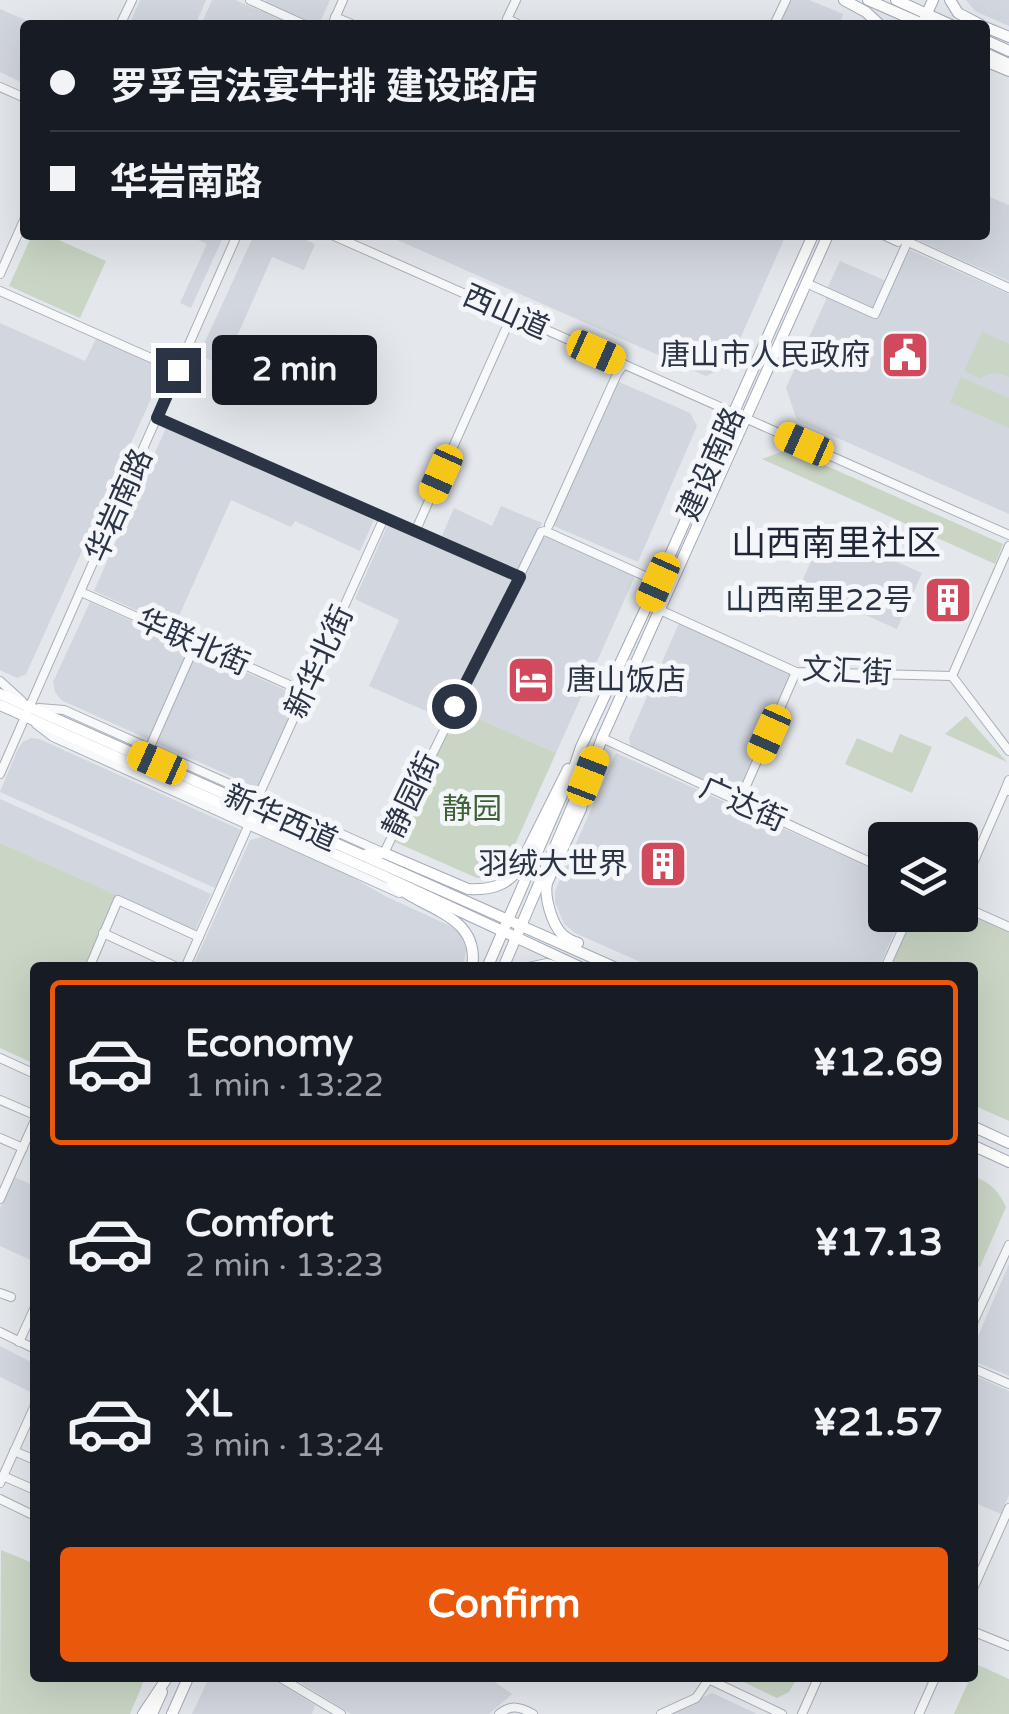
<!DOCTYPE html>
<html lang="en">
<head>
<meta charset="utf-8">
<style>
	:root { --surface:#171b24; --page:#242831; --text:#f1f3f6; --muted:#9ea1a6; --line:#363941; --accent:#ea580c }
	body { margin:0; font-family:"Varela Round","Noto Sans SC",sans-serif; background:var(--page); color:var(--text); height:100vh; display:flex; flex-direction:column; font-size:38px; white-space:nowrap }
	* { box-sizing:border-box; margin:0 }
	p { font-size:32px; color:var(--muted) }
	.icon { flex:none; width:55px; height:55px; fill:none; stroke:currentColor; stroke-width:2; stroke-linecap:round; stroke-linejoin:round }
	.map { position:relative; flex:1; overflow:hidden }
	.sheet { position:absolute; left:30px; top:962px; width:948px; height:720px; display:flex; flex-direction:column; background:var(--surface); border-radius:10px; box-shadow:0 10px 40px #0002 }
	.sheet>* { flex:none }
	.banner { position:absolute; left:20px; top:20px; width:970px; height:220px; border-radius:10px; box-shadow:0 10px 40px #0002; display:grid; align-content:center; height:220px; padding:0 30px; background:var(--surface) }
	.tools { position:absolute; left:868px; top:822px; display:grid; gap:20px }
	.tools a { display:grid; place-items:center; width:110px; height:110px; border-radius:10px; background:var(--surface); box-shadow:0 10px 40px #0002; font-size:50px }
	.end { position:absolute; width:45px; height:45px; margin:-22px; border:12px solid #2b3445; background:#fff; box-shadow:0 0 0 5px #fff }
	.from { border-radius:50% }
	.bubble { position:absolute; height:70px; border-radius:10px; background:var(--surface); box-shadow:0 10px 40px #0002; font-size:32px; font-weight:800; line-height:70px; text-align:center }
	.car { position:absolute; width:30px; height:60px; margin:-30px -15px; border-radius:12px; box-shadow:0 0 8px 2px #0007; background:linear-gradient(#f5c518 24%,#345 0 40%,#f5c518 0 76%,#345 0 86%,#f5c518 0) }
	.banner b { display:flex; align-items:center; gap:35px; height:95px; font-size:38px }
	.banner b+b { border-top:2px solid var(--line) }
	.banner i { width:25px; height:25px; background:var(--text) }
	ul { padding:18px 0 0; list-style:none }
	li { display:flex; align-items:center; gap:30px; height:165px; margin:0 20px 15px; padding:0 10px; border:5px solid transparent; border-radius:10px }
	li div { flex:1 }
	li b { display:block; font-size:38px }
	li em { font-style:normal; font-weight:800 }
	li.selected { border-color:var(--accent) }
	li>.icon { width:90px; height:90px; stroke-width:1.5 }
	.action { display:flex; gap:20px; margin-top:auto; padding:20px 30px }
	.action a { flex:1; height:115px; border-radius:10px; background:var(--accent); color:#fff; font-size:40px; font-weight:800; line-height:115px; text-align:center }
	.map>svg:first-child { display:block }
</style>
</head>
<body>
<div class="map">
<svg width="1009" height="1714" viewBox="0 0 1009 1714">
	<rect width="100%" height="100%" fill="#e4e7ec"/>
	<!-- built -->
	<g fill="#d2d6de">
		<path d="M140,0H206L195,25H129Z"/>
		<path d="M212,0H235L261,11L266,0H330L319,25H201Z"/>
		<path d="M783,0H809L843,14L840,25H772Z"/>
		<path d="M966,0H1009V26L975,11Z"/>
		<path d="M0,9L37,25H25V84L0,72Z"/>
		<path d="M985,195L1009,205V281L919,241L916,235H985Z"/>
		<path d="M187,235H224L191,308L180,303L207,244Z"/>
		<path d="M254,235H295L315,244L304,270L272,257L224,366L199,355Z"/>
		<path d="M386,235H786L728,366L706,376Z"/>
		<path d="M910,250L1009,294V514L797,420L786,388L826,300L825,293L840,261L893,284Z"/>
		<path d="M0,323L85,361L97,337L165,368L26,674L17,678L0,670Z"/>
		<path d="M617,381L690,413L697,426L638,562L554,526V519Z"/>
		<path d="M166,428L374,520L360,551L295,521L291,527L231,500L174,627L94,591Z"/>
		<path d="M501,506L542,523L518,569L442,536L454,508L492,526Z"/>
		<path d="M388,524L513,579L444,719L369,686L399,620L355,599Z"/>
		<path d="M825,530L922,573L897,629L800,586Z"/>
		<path d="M549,536L636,574L556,753L459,710L542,538Z"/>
		<path d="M90,602L299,696L257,788L61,700L55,692L53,682Z"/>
		<path d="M679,623L793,673L739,796L631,748L629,738Z"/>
		<path d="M31,738L39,739L241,830L215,888L0,792L18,749L23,742Z"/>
		<path d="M616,753L885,874V915H902L879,967L654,968L575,933L564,924L555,902V891Z"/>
		<path d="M0,799L211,894L195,931L0,843Z"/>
		<path d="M262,837L346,874L387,897L455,928L461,934L466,950L463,967L192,968L250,840Z"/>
		<path d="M14,1177L35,1186V1262L0,1246V1208Z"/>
		<path d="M1009,1264V1376L976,1362L973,1359V1348Z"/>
		<path d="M0,1346L35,1364V1394L0,1377Z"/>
		<path d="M973,1375L1009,1391V1495L1001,1514L973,1502Z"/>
		<path d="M209,1678H271L315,1705L312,1714H192Z"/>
		<path d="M293,1678H489L512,1694L489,1714H351Z"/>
		<path d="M712,1693L757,1714H669Z"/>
	</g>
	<!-- green -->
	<g fill="#c9d6c5">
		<path d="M32,235H47L106,261L80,318L9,286Z"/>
		<path d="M982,332L1009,344V377C999,373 990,371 981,379L964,371Z"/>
		<path d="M961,377L1009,398V428L950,402Z"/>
		<path d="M784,451L809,462L811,459L1003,544L995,564L762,459Z"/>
		<path d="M459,710L556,753L504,869C495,876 488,878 477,878L395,842Z"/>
		<path d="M966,716L1007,762L945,734Z"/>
		<path d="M900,734L932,747L912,793L845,764L857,738L892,753Z"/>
		<path d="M0,843L116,895L84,967L35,968V1064L0,1048Z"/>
		<path d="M960,909L1009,932V1121L973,1105L972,968H890L913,915H960Z"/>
		<path d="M972,1175C990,1183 998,1190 1006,1207L980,1267L973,1264Z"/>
		<path d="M1,1550L35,1564V1678H145L130,1714H0Z"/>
		<path d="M976,1664L1009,1679V1714H954L970,1678H972Z"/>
		<path d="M735,1678H797L789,1692L777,1698Z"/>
	</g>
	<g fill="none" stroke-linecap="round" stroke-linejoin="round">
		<!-- minor casing -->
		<g stroke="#a9aeb7" stroke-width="10">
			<g id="minor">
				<path d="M250,0L305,25"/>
				<path d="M516,0L507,19L520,25"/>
				<path d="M335,17L354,25"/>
				<path d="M120,25L132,0"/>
				<path d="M332,25L343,0"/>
				<path d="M774,25L786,0"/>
				<path d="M0,87L25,98"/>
				<path d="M332,235L1009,535"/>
				<path d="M883,235L898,242"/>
				<path d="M893,235L1009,288"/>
				<path d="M0,274L25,218"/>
				<path d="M806,283L875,314L907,243"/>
				<path d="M0,291L178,370"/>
				<path d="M157,418L520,577"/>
				<path d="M549,525L617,374L624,364"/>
				<path d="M415,532L512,315"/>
				<path d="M81,592L305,692"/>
				<path d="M660,610L796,672L952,676L1009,751"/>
				<path d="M952,676L1009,546"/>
				<path d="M0,681L22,701"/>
				<path d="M39,708L64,710L384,853L541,532L545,531L658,582"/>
				<path d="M36,724L53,737L399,893"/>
				<path d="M602,738L885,869"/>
				<path d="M149,749L196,643"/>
				<path d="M0,774L237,235"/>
				<path d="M1009,780L1005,790L1009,791"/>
				<path d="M739,802L796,672"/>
				<path d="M254,806L384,518"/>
				<path d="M960,893L1005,790"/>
				<path d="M960,905L1009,927"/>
				<path d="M103,933L179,968"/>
				<path d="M89,968L118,900L199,937"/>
				<path d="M185,968L250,822"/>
				<path d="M885,968L909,915"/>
				<path d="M0,1058L35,1074"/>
				<path d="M0,1100L35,1115"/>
				<path d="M0,1138L23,1148"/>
				<path d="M0,1199L35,1120"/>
				<path d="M0,1293L11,1297"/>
				<path d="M972,1325L1009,1245"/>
				<path d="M0,1332L35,1349"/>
				<path d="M19,1342L35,1307"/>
				<path d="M972,1368L1009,1384"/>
				<path d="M14,1451L35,1460"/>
				<path d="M3,1476L35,1490"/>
				<path d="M0,1483L35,1405"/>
				<path d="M0,1499L35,1516"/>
				<path d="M972,1591L1009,1508"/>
				<path d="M972,1631L1009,1646"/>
				<path d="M281,1678L341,1714"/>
				<path d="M706,1678L782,1714"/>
				<path d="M499,1714C511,1704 521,1707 533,1714"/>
				<path d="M661,1714L696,1698L709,1679"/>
				<path d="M802,1714L818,1678"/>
				<path d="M919,1714L935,1678"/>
			</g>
		</g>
		<!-- major casing -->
		<g stroke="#a3abb8" stroke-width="12">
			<g id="major">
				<path d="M844,0L866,12L880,25"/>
				<path d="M868,0L925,25"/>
				<path d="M896,0L951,25"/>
				<path d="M950,0L958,13L981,25"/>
				<path d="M924,20L933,0"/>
				<path d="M985,27L1009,37"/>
				<path d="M985,40L1009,51"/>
				<path d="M985,53L1009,64"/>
				<path d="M985,61L1009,71"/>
				<path d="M0,694L616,968"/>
				<path d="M0,705L384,876L582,968"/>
				<path d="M367,854L384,853L468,889C488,890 505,887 517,871L568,769"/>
				<path d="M392,883C422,910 481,914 472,968"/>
				<path d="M578,943C572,941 566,938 562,934C552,924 544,897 547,883L581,809L585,792"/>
				<path d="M487,968L575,765L581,747L658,582L813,235"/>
				<path d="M503,968L577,795L588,776L602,738L828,235"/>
				<path d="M528,968L547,964L561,968"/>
				<path d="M972,1126L1009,1143"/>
				<path d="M972,1145L1009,1162"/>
				<path d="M143,1714L167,1678"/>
				<path d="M152,1714L162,1692"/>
				<path d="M172,1714L188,1678"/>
			</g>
		</g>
		<!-- minor -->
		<use href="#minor" stroke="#f7f8fa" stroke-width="8"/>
		<!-- major -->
		<use href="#major" stroke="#fff" stroke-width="10"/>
	</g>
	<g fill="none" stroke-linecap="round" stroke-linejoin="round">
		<!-- route -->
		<path stroke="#2b3445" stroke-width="12" d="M178,370L157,418L520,577L454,706"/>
	</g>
	<!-- icons -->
	<defs>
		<g id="civic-square" transform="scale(2.5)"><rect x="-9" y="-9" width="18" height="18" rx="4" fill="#d1495b" stroke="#f4f6f9"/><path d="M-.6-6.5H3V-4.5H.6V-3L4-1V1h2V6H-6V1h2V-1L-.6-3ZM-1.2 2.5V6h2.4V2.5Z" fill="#fff"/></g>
		<g id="building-square" transform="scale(2.5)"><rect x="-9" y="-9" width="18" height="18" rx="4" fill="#d1495b" stroke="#f4f6f9"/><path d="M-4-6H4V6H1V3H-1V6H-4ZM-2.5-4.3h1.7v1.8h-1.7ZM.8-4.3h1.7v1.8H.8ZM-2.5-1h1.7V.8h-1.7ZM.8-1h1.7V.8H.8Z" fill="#fff"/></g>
		<g id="hotel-square" transform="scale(2.5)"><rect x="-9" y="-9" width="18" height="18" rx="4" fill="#d1495b" stroke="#f4f6f9"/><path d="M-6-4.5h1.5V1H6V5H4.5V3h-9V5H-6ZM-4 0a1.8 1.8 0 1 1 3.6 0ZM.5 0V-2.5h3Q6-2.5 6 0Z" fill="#fff"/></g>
	</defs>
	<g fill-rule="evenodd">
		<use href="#civic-square" x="905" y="355"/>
		<use href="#building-square" x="948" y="600"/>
		<use href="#hotel-square" x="531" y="680"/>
		<use href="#building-square" x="663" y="864"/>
	</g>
	<g text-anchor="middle" stroke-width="10" stroke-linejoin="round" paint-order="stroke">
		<!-- street labels -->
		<g font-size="30" fill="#2b3445" stroke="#f4f6f9">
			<text transform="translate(506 312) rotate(24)" y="10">西山道</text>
			<text transform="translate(711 464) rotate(-66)" y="10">建设南路</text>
			<text transform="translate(119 505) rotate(-66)" y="10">华岩南路</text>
			<text transform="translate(193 642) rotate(24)" y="10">华联北街</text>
			<text transform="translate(319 662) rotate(-65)" y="10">新华北街</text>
			<text transform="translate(847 671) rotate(3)" y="10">文汇街</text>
			<text transform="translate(411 795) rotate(-64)" y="10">静园街</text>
			<text transform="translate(743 804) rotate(24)" y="10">广达街</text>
			<text transform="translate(281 818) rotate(24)" y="10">新华西道</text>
		</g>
		<!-- poi labels -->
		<g font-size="30" fill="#2b3445" stroke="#f4f6f9" text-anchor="end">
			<text x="870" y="365">唐山市人民政府</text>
			<text x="913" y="610">山西南里22号</text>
			<text x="566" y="690" text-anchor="start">唐山饭店</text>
			<text x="628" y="874">羽绒大世界</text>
		</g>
		<!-- park labels -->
		<g font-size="30" fill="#3f6138" stroke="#f4f6f9">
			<text x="472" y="819">静园</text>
		</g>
		<!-- quarter labels -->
		<g font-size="35" fill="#1d2536" stroke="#f4f6f9">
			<text x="836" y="555">山西南里社区</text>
		</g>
	</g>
</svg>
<div class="tools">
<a><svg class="icon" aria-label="layers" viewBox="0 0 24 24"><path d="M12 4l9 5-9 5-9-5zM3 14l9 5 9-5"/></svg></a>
</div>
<i class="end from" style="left:454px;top:706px"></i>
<i class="end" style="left:178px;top:370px"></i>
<div class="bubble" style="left:212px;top:335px;width:165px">2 min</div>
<i class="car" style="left:596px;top:352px;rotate:114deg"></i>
<i class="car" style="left:804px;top:444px;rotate:294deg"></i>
<i class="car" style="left:441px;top:474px;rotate:204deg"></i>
<i class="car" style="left:658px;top:582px;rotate:204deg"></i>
<i class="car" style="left:769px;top:734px;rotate:204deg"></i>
<i class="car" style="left:157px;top:763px;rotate:294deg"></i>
<i class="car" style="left:588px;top:776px;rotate:21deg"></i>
<div class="banner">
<b><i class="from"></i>罗孚宫法宴牛排 建设路店</b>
<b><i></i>华岩南路</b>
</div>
<section class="sheet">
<ul>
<li class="selected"><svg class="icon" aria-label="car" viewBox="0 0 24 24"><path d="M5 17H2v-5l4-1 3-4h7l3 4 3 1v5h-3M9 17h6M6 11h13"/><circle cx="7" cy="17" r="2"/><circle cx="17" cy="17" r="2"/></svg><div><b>Economy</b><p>1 min · 13:22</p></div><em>¥12.69</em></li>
<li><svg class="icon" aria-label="car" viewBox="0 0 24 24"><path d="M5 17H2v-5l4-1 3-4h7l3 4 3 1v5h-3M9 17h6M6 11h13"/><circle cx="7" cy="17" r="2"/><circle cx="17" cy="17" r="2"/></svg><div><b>Comfort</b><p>2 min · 13:23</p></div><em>¥17.13</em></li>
<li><svg class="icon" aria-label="car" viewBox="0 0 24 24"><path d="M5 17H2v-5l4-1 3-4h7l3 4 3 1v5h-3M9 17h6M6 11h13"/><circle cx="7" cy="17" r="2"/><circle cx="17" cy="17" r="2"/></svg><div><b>XL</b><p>3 min · 13:24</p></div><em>¥21.57</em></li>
</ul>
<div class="action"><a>Confirm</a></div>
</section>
</div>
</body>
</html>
